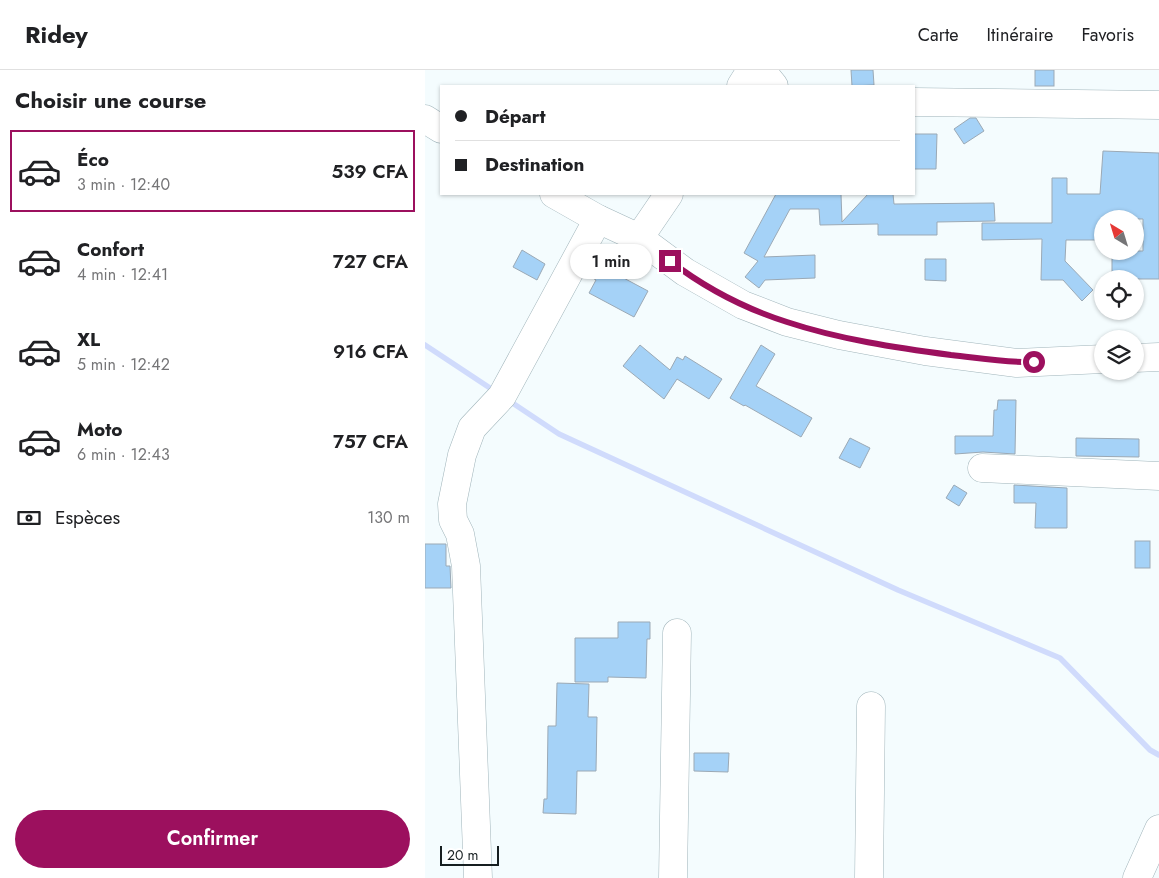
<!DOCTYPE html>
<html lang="fr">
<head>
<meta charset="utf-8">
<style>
	:root { --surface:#fff; --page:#f2f2f2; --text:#202124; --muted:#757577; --line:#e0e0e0; --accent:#9c105e }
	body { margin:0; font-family:Jost,sans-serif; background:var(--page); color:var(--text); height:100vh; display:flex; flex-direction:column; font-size:19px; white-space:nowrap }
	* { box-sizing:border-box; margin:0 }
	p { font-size:16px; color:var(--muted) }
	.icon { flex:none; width:28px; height:28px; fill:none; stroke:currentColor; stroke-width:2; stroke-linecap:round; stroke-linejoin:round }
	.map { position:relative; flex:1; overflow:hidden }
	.drawer { display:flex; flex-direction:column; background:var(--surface); width:425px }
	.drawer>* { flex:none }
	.top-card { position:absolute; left:15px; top:15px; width:475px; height:110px; border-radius:0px; box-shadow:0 1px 4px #0004; display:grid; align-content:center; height:110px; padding:0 15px; background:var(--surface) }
	.needle { width:32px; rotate:322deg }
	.buttons { position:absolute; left:669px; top:140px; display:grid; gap:10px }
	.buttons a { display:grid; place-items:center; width:50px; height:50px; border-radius:50%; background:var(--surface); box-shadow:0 1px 4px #0004; font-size:25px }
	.scale { position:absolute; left:15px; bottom:12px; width:59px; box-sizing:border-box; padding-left:5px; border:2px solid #161e20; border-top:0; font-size:14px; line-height:18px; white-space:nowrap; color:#161e20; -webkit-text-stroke:4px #fff; paint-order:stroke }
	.end { position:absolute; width:22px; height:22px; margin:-11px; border:6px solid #9c105e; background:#fff; box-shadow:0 0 0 2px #fff }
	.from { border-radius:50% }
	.bubble { position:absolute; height:35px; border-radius:18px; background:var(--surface); box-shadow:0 1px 4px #0004; font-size:16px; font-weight:600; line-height:35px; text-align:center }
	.top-card b { display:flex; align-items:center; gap:18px; height:48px; font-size:19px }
	.top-card b+b { border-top:1px solid var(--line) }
	.top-card i { width:12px; height:12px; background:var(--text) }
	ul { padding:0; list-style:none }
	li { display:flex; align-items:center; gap:15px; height:82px; margin:0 10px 8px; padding:0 5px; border:2px solid transparent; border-radius:0px }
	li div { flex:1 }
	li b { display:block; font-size:19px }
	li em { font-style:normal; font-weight:600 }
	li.current { border-color:var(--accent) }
	li>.icon { width:45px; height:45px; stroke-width:1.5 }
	h2 { padding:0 15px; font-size:22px; line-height:60px }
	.pay { display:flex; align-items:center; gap:12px; height:55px; padding:0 15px; font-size:19px }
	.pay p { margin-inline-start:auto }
	.primary-button { display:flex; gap:10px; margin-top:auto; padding:10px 15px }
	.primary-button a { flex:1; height:58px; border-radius:30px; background:var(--accent); color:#fff; font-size:20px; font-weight:600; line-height:58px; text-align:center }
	header { display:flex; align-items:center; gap:30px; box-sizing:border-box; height:70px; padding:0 25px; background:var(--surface); border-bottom:1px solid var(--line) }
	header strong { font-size:24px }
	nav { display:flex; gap:28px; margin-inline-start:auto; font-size:18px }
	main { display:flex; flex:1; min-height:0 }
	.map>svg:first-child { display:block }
</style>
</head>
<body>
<header>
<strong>Ridey</strong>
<nav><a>Carte</a><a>Itinéraire</a><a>Favoris</a></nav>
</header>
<main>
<section class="drawer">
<h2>Choisir une course</h2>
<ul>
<li class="current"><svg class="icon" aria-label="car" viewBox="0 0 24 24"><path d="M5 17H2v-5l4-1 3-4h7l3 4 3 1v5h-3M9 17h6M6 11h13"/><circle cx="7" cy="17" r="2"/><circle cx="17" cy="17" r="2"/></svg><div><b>Éco</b><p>3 min · 12:40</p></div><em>539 CFA</em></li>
<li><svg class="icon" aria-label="car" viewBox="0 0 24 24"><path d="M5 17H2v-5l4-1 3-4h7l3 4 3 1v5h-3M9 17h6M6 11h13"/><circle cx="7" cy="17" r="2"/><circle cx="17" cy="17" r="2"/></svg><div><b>Confort</b><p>4 min · 12:41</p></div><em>727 CFA</em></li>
<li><svg class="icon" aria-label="car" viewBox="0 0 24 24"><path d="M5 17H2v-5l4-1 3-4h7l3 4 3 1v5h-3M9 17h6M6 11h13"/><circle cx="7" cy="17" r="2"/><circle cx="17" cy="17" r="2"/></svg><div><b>XL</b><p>5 min · 12:42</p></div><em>916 CFA</em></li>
<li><svg class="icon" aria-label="car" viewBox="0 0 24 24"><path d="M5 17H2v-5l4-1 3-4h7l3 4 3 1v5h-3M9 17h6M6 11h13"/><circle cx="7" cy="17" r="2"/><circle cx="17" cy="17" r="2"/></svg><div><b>Moto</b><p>6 min · 12:43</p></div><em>757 CFA</em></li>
</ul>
<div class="pay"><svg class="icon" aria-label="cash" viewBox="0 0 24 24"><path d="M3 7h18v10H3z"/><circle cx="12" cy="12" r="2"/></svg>Espèces<p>130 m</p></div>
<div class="primary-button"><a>Confirmer</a></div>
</section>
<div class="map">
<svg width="734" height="808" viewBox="0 0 734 808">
	<rect width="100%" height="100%" fill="#f4fcfe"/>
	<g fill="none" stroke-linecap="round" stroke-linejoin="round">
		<!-- stream -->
		<g stroke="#d0dbfc" stroke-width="5.5">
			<path d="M0,275L71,322"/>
			<path d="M83,330L134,364L473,520L635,588L725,680L734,685"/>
		</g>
	</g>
	<!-- building -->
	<g fill="#a5d2f7" stroke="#9ba9b5">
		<path d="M426,0H448L449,15L427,16Z"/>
		<rect x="610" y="0" width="19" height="16"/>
		<path d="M545,48H551L559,61L539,74L529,59Z"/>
		<path d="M489,64H512L511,99H489Z"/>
		<path d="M678,81L734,83V209H687V181H718V149H678V170H641L640,191L668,220L657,231L638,210H616L617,169L557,170V153H627V108H642V124H675Z"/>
		<path d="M351,124H416L417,152L443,124H468L469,134L569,133L570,151L512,152V165H453V154L395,155L394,139H365L339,187L390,185V208L340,210L334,218L320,207L333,191L319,183Z"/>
		<path d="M97,180L120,194L112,210L88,197Z"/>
		<path d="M173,182L183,188L178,197L223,221L209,247L164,223L171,210L161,204Z"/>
		<path d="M500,189H521V211L500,210Z"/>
		<path d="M215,275L245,300L252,287L258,290L260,286L297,309L284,329L252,309L239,329L198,296Z"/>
		<path d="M336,275L350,284L331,316L387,348L376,367L320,335L319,336L305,328Z"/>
		<path d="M573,330H591L590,384L558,382L530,384V366H568L569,340H572Z"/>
		<path d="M425,368L445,378L435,398L414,388Z"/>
		<path d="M651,368L714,369V387L651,386Z"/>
		<path d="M529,415L542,423L534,436L521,428Z"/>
		<path d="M589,415L642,418V458H610L611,433H589Z"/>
		<rect x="710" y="471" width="15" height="27"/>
		<path d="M0,474H21V496H25L26,518H0Z"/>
		<path d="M193,552H225V569H222L221,608L183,607V612H150V568H193Z"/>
		<path d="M132,613L164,614L163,647H172L171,701H152L151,744L118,743L119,729H122L123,656H131Z"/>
		<path d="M269,683H304L303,702L269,701Z"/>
	</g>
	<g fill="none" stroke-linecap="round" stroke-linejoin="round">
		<!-- minor casing -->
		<g stroke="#a1b5bb" stroke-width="29">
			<g id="minor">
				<path d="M336,0L349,16"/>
				<path d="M316,16L326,0"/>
				<path d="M489,32L734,35"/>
				<path d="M0,49L16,59"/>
				<path d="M129,124L173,149L214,168L260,202L318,235L362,252L414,265L500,281L592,293L678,289"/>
				<path d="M214,168L244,124"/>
				<path d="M710,288L734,287"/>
				<path d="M557,398L734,406"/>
				<path d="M53,808L41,496L35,464L28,450L27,434L37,385L47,358L77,326L173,149"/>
				<path d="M248,808L252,563"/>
				<path d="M444,808L446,636"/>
				<path d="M712,808L734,759"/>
			</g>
		</g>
		<!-- minor -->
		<use href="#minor" stroke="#fff" stroke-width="28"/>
	</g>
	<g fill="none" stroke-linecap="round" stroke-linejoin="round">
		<!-- route -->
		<path stroke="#9c105e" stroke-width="6" d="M245,191C279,217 321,239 362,252C413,269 472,278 526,285C554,288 581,293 609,292"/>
	</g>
</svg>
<div class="buttons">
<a><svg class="needle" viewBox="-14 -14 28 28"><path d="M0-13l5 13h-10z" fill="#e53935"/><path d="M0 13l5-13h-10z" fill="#757577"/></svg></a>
<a><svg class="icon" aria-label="locate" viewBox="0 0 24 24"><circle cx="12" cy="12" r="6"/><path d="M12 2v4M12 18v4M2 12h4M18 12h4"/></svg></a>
<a><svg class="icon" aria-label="layers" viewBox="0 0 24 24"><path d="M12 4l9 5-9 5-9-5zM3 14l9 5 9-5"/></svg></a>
</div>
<div class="scale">20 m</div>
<i class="end from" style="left:609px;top:292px"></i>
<i class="end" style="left:245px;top:191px"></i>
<div class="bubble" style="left:145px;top:174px;width:82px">1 min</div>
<div class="top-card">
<b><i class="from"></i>Départ</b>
<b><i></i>Destination</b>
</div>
</div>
</main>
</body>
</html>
